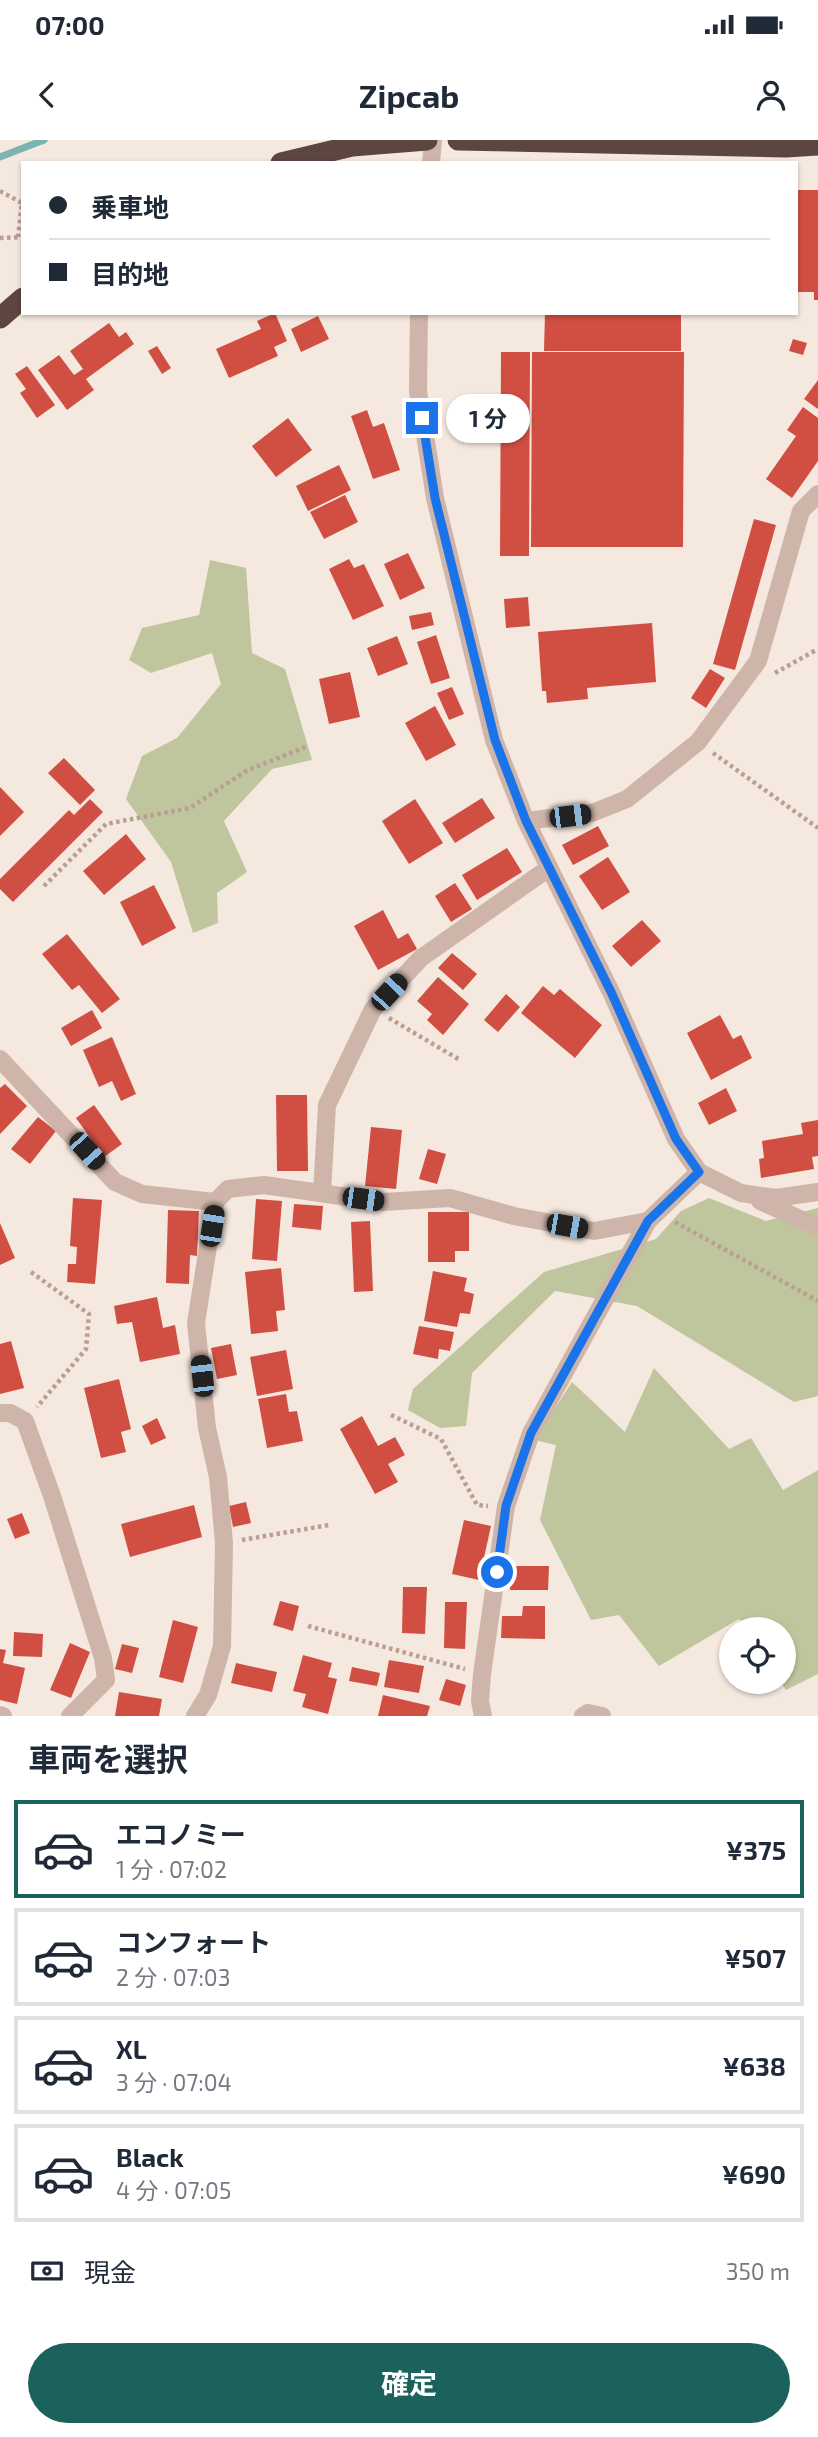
<!DOCTYPE html>
<html lang="ja">
<head>
<meta charset="utf-8">
<style>
	:root { --surface:#fff; --page:#f6f6f7; --text:#1f2937; --muted:#747a83; --line:#e0e1e3; --accent:#1b625c }
	body { margin:0; font-family:"Exo 2","Noto Sans JP",sans-serif; background:var(--page); color:var(--text); height:100vh; display:flex; flex-direction:column; font-size:26px; white-space:nowrap }
	* { box-sizing:border-box; margin:0 }
	p { font-size:23px; color:var(--muted) }
	.icon { flex:none; width:38px; height:38px; fill:none; stroke:currentColor; stroke-width:2; stroke-linecap:round; stroke-linejoin:round }
	.map { position:relative; height:1576px; overflow:hidden }
	.sheet { display:flex; flex-direction:column; background:var(--surface); flex:1 }
	.sheet>* { flex:none }
	.banner { position:absolute; left:21px; top:21px; width:777px; height:154px; border-radius:0px; box-shadow:0 2px 5px #0004; display:grid; align-content:center; height:154px; padding:0 28px; background:var(--surface) }
	.buttons { position:absolute; left:719px; top:1477px; display:grid; gap:14px }
	.buttons a { display:grid; place-items:center; width:77px; height:77px; border-radius:50%; background:var(--surface); box-shadow:0 2px 5px #0004; font-size:35px }
	.end { position:absolute; width:32px; height:32px; margin:-16px; border:9px solid #1a73e8; background:#fff; box-shadow:0 0 0 4px #fff }
	.from { border-radius:50% }
	.bubble { position:absolute; height:49px; border-radius:24px; background:var(--surface); box-shadow:0 2px 5px #0004; font-size:23px; font-weight:700; line-height:49px; text-align:center }
	.car { position:absolute; width:21px; height:42px; margin:-21px -10px; border-radius:9px; box-shadow:0 0 5px 2px #0007; background:linear-gradient(#222 24%,#8ab4d8 0 40%,#222 0 76%,#8ab4d8 0 86%,#222 0) }
	.banner b { display:flex; align-items:center; gap:24px; height:66px; font-size:26px }
	.banner b+b { border-top:2px solid var(--line) }
	.banner i { width:18px; height:18px; background:var(--text) }
	ul { padding:0; list-style:none }
	li { display:flex; align-items:center; gap:21px; height:98px; margin:0 14px 10px; padding:0 14px; border:4px solid var(--line); border-radius:0px }
	li div { flex:1 }
	li b { display:block; font-size:26px }
	li em { font-style:normal; font-weight:700 }
	li.active { border-color:var(--accent) }
	li>.icon { width:63px; height:63px; stroke-width:1.5 }
	h2 { padding:0 28px; font-size:32px; line-height:84px }
	.pay { display:flex; align-items:center; gap:18px; height:77px; padding:0 28px; font-size:26px }
	.pay p { margin-inline-start:auto }
	.action { display:flex; gap:14px; margin-top:auto; padding:14px 28px }
	.action a { flex:1; height:80px; border-radius:42px; background:var(--accent); color:#fff; font-size:28px; font-weight:700; line-height:80px; text-align:center }
	.status { display:flex; justify-content:space-between; align-items:center; height:49px; padding:0 35px; background:var(--surface); direction:ltr }
	.status svg { height:19px; fill:currentColor }
	header { display:flex; justify-content:space-between; align-items:center; height:91px; padding:0 28px; background:var(--surface); font-size:32px; font-weight:700 }
	.map>svg:first-child { display:block }
</style>
</head>
<body>
<div class="status"><b>07:00</b><svg viewBox="0 0 49 12"><path d="M0 12V9h3v3zM5 12V6h3v6zM10 12V3h3v9zM15 12V0h3v12zM26 1h20v11H26zM47 4h2v5h-2z"/></svg></div>
<header><svg class="icon" aria-label="back" viewBox="0 0 24 24"><path d="M15 5l-7 7 7 7"/></svg>Zipcab<svg class="icon" aria-label="person" viewBox="0 0 24 24"><circle cx="12" cy="8" r="4"/><path d="M4 21q1-7 8-7t8 7"/></svg></header>
<div class="map">
<svg width="818" height="1576" viewBox="0 0 818 1576">
	<rect width="100%" height="100%" fill="#f5e8df"/>
	<!-- green -->
	<g fill="#bfc69d">
		<path d="M210,420L246,428L252,513L285,529L312,620L272,629L224,681L247,732L217,753L218,783L193,793L171,722L126,659L142,616L177,598L221,544L212,513L151,533L129,520L142,488L199,475Z"/>
		<path d="M709,1058L766,1081L818,1068V1256L794,1262L637,1166L555,1151L472,1233L466,1286L440,1288L408,1270L413,1249L544,1132L656,1099L681,1071Z"/>
		<path d="M654,1228L729,1309L751,1298L783,1350L818,1330V1534L786,1550L781,1542H784V1489H746L739,1479L659,1526L619,1475L591,1480L540,1380L556,1305L534,1300L572,1242L625,1292Z"/>
	</g>
	<g fill="none" stroke-linecap="round" stroke-linejoin="round">
		<!-- stream -->
		<path stroke="#7bb5af" stroke-width="7" d="M0,17L44,0"/>
	</g>
	<!-- building -->
	<g fill="#d04f42">
		<path d="M796,50H818V160H814V152H796Z"/>
		<path d="M275,173L287,201L274,207L278,216L229,238L216,209L261,189L257,181Z"/>
		<path d="M545,173H681V211H544Z"/>
		<path d="M318,176L329,199L301,212L291,189Z"/>
		<path d="M109,183L119,197L126,192L134,204L86,239L94,250L67,270L38,230L59,215L74,235L83,229L70,211Z"/>
		<path d="M793,199L807,203L803,215L789,211Z"/>
		<path d="M157,206L171,228L162,234L148,211Z"/>
		<path d="M501,212H530L529,416H500Z"/>
		<path d="M532,212H684L683,407H531Z"/>
		<path d="M27,226L55,265L37,278L20,253L26,249L15,234Z"/>
		<path d="M818,240V269L804,259Z"/>
		<path d="M803,267L818,278V321L792,358L766,339L796,296L787,290Z"/>
		<path d="M367,270L373,287L384,283L400,330L373,339L351,276Z"/>
		<path d="M288,278L312,310L276,337L252,306Z"/>
		<path d="M339,325L351,350L308,371L296,346Z"/>
		<path d="M345,355L358,382L324,399L310,372Z"/>
		<path d="M754,379L776,385L735,530L713,524Z"/>
		<path d="M408,413L425,448L400,460L384,424Z"/>
		<path d="M349,419L354,428L364,424L384,466L353,480L329,429Z"/>
		<path d="M528,457L530,486L506,488L504,459Z"/>
		<path d="M431,472L434,485L412,490L409,476Z"/>
		<path d="M652,483L656,542L587,548L588,559L547,563L546,551H542L538,492Z"/>
		<path d="M436,495L450,538L431,544L417,502Z"/>
		<path d="M397,496L408,524L378,536L367,508Z"/>
		<path d="M710,529L725,538L706,568L691,558Z"/>
		<path d="M350,532L360,577L329,584L319,539Z"/>
		<path d="M452,547L464,574L449,580L437,553Z"/>
		<path d="M435,566L456,605L426,621L405,583Z"/>
		<path d="M64,618L95,650L80,665L48,633Z"/>
		<path d="M0,647L24,672L0,696Z"/>
		<path d="M482,658L495,678L455,703L442,683Z"/>
		<path d="M90,659L103,672L13,762L0,749V739L69,670L74,675Z"/>
		<path d="M415,659L443,703L409,724L382,681Z"/>
		<path d="M598,686L609,706L573,725L562,705Z"/>
		<path d="M126,694L146,719L104,755L83,731Z"/>
		<path d="M507,708L522,732L477,760L462,735Z"/>
		<path d="M608,717L630,752L602,770L579,736Z"/>
		<path d="M455,743L472,769L451,782L435,756Z"/>
		<path d="M154,745L176,788L142,806L120,762Z"/>
		<path d="M383,770L398,799L408,793L417,809L378,830L354,786Z"/>
		<path d="M642,780L661,801L631,827L612,806Z"/>
		<path d="M67,794L120,859L102,873L79,845L72,850L42,814Z"/>
		<path d="M452,813L477,834L463,850L438,828Z"/>
		<path d="M438,837L469,864L443,895L427,880L432,874L417,861Z"/>
		<path d="M543,846L554,855L560,849L602,885L575,918L521,873Z"/>
		<path d="M506,854L520,867L498,892L484,880Z"/>
		<path d="M92,870L102,888L71,906L61,888Z"/>
		<path d="M720,875L733,899L741,895L752,918L711,940L687,893Z"/>
		<path d="M112,897L136,954L121,961L112,941L99,947L83,910Z"/>
		<path d="M5,944L27,966L0,994V948Z"/>
		<path d="M726,948L737,971L709,985L698,963Z"/>
		<path d="M276,955H307L308,1031H277Z"/>
		<path d="M94,965L122,1004L104,1017L76,978Z"/>
		<path d="M38,977L56,991L30,1024L11,1009Z"/>
		<path d="M818,980V1016L812,1017L814,1029L761,1038L759,1019L764,1018L762,1001L803,994L801,983Z"/>
		<path d="M371,987L402,990L396,1049L365,1046Z"/>
		<path d="M428,1009L446,1014L437,1044L419,1039Z"/>
		<path d="M73,1058L102,1060L95,1144L67,1142L68,1124H76L77,1107L70,1106Z"/>
		<path d="M256,1059L282,1061L277,1121L252,1119Z"/>
		<path d="M294,1064L323,1066L321,1090L292,1087Z"/>
		<path d="M168,1070L199,1071L197,1116L190,1115L189,1144L166,1143Z"/>
		<path d="M428,1072H469V1111H455V1122H428Z"/>
		<path d="M370,1081L373,1151L354,1152L351,1082Z"/>
		<path d="M0,1083L15,1118L0,1125Z"/>
		<path d="M281,1128L285,1170L276,1171L278,1191L251,1194L245,1132Z"/>
		<path d="M433,1131L467,1138L464,1151L474,1154L470,1174L460,1173L457,1187L424,1181Z"/>
		<path d="M157,1157L163,1188L175,1185L180,1214L140,1222L132,1182L117,1184L114,1166Z"/>
		<path d="M419,1186L454,1192L450,1211L439,1209L438,1219L413,1214Z"/>
		<path d="M11,1201L24,1248L0,1254V1204Z"/>
		<path d="M231,1204L237,1235L217,1239L211,1208Z"/>
		<path d="M286,1210L293,1249L257,1256L250,1217Z"/>
		<path d="M119,1239L131,1289L121,1292L126,1312L101,1318L84,1248Z"/>
		<path d="M286,1254L289,1272L297,1271L303,1301L267,1308L258,1259Z"/>
		<path d="M362,1276L378,1306L395,1297L405,1315L388,1324L398,1342L375,1354L340,1289Z"/>
		<path d="M157,1278L166,1298L151,1305L142,1286Z"/>
		<path d="M246,1362L251,1383L233,1387L229,1366Z"/>
		<path d="M194,1365L202,1397L130,1417L121,1384Z"/>
		<path d="M22,1373L30,1393L15,1399L7,1379Z"/>
		<path d="M464,1380L491,1386L479,1440L452,1434Z"/>
		<path d="M510,1426H549L548,1450H510Z"/>
		<path d="M403,1447H427L425,1494L402,1493Z"/>
		<path d="M280,1461L299,1466L293,1491L273,1485Z"/>
		<path d="M445,1462H467L465,1509L444,1508Z"/>
		<path d="M523,1466H545V1499L501,1498L502,1476H522Z"/>
		<path d="M173,1480L198,1487L183,1543L159,1537Z"/>
		<path d="M14,1492L43,1494L42,1517L13,1516Z"/>
		<path d="M70,1503L90,1512L71,1558L50,1550Z"/>
		<path d="M122,1504L139,1508L132,1533L115,1529Z"/>
		<path d="M0,1509L6,1510L3,1523L25,1528L17,1564L0,1560Z"/>
		<path d="M303,1515L332,1523L328,1537L337,1539L328,1574L302,1567L306,1554L293,1551Z"/>
		<path d="M389,1520L424,1526L419,1553L384,1547Z"/>
		<path d="M236,1523L277,1532L272,1552L231,1543Z"/>
		<path d="M352,1527L380,1533L377,1546L349,1541Z"/>
		<path d="M446,1539L466,1545L460,1566L439,1560Z"/>
		<path d="M119,1552L162,1559L159,1576H115Z"/>
		<path d="M383,1555L430,1566L427,1576H378Z"/>
	</g>
	<g fill="none" stroke-linecap="round" stroke-linejoin="round">
		<!-- path -->
		<g stroke="#bb9e93" stroke-width="4.5" stroke-dasharray="3.5 3.5" stroke-linecap="butt">
			<path d="M0,51L22,63L18,97"/>
			<path d="M0,98L23,97"/>
			<path d="M775,533L818,509"/>
			<path d="M713,613L818,688"/>
			<path d="M44,746L106,684L190,668L246,631L308,606"/>
			<path d="M389,878L460,920"/>
			<path d="M675,1082L818,1161"/>
			<path d="M31,1132L89,1174L86,1209L37,1267"/>
			<path d="M391,1275L441,1299L477,1365L488,1366"/>
			<path d="M242,1400L329,1385"/>
			<path d="M308,1486L465,1529"/>
		</g>
		<!-- minor -->
		<g stroke="#cfb5a9" stroke-width="18">
			<path d="M431,23L433,0"/>
			<path d="M419,173L418,251L435,358L494,600L526,681L612,854L676,999L699,1032L741,1053L776,1058L818,1052"/>
			<path d="M526,681L592,673L627,659L698,602L758,521L801,371L818,354"/>
			<path d="M0,919L115,1042L142,1054L215,1062"/>
			<path d="M322,1053L327,965L373,869L421,818L549,728"/>
			<path d="M760,1061L818,1087"/>
			<path d="M0,1273H10L25,1281L52,1356L103,1518L106,1540L70,1576"/>
			<path d="M0,1575L3,1576"/>
			<path d="M195,1576L208,1555L222,1506L224,1403L218,1337L207,1288L196,1183L215,1062L228,1049L264,1045L383,1062L450,1058L514,1076L594,1091L648,1081"/>
			<path d="M483,1576L480,1561L482,1534L506,1366L531,1293L648,1081L699,1032"/>
			<path d="M583,1576L588,1573L602,1576"/>
		</g>
		<!-- highway -->
		<g stroke="#5d4540" stroke-width="21">
			<path d="M458,0L786,7L818,5"/>
			<path d="M281,23L352,6L427,0"/>
			<path d="M0,178L23,158"/>
		</g>
	</g>
	<g fill="none" stroke-linecap="round" stroke-linejoin="round">
		<!-- route -->
		<path stroke="#1a73e8" stroke-width="9" d="M422,278L435,358L495,600L526,681L612,854L676,999L699,1032L648,1081L531,1293L506,1366L497,1432"/>
	</g>
</svg>
<div class="buttons">
<a><svg class="icon" aria-label="locate" viewBox="0 0 24 24"><circle cx="12" cy="12" r="6"/><path d="M12 2v4M12 18v4M2 12h4M18 12h4"/></svg></a>
</div>
<i class="end from" style="left:497px;top:1432px"></i>
<i class="end" style="left:422px;top:278px"></i>
<div class="bubble" style="left:446px;top:254px;width:84px">1 分</div>
<i class="car" style="left:570px;top:676px;rotate:83deg"></i>
<i class="car" style="left:389px;top:852px;rotate:43deg"></i>
<i class="car" style="left:87px;top:1011px;rotate:138deg"></i>
<i class="car" style="left:363px;top:1059px;rotate:98deg"></i>
<i class="car" style="left:212px;top:1086px;rotate:9deg"></i>
<i class="car" style="left:567px;top:1086px;rotate:100deg"></i>
<i class="car" style="left:202px;top:1236px;rotate:354deg"></i>
<div class="banner">
<b><i class="from"></i>乗車地</b>
<b><i></i>目的地</b>
</div>
</div>
<section class="sheet">
<h2>車両を選択</h2>
<ul>
<li class="active"><svg class="icon" aria-label="car" viewBox="0 0 24 24"><path d="M5 17H2v-5l4-1 3-4h7l3 4 3 1v5h-3M9 17h6M6 11h13"/><circle cx="7" cy="17" r="2"/><circle cx="17" cy="17" r="2"/></svg><div><b>エコノミー</b><p>1 分 · 07:02</p></div><em>¥375</em></li>
<li><svg class="icon" aria-label="car" viewBox="0 0 24 24"><path d="M5 17H2v-5l4-1 3-4h7l3 4 3 1v5h-3M9 17h6M6 11h13"/><circle cx="7" cy="17" r="2"/><circle cx="17" cy="17" r="2"/></svg><div><b>コンフォート</b><p>2 分 · 07:03</p></div><em>¥507</em></li>
<li><svg class="icon" aria-label="car" viewBox="0 0 24 24"><path d="M5 17H2v-5l4-1 3-4h7l3 4 3 1v5h-3M9 17h6M6 11h13"/><circle cx="7" cy="17" r="2"/><circle cx="17" cy="17" r="2"/></svg><div><b>XL</b><p>3 分 · 07:04</p></div><em>¥638</em></li>
<li><svg class="icon" aria-label="car" viewBox="0 0 24 24"><path d="M5 17H2v-5l4-1 3-4h7l3 4 3 1v5h-3M9 17h6M6 11h13"/><circle cx="7" cy="17" r="2"/><circle cx="17" cy="17" r="2"/></svg><div><b>Black</b><p>4 分 · 07:05</p></div><em>¥690</em></li>
</ul>
<div class="pay"><svg class="icon" aria-label="cash" viewBox="0 0 24 24"><path d="M3 7h18v10H3z"/><circle cx="12" cy="12" r="2"/></svg>現金<p>350 m</p></div>
<div class="action"><a>確定</a></div>
</section>
</body>
</html>
